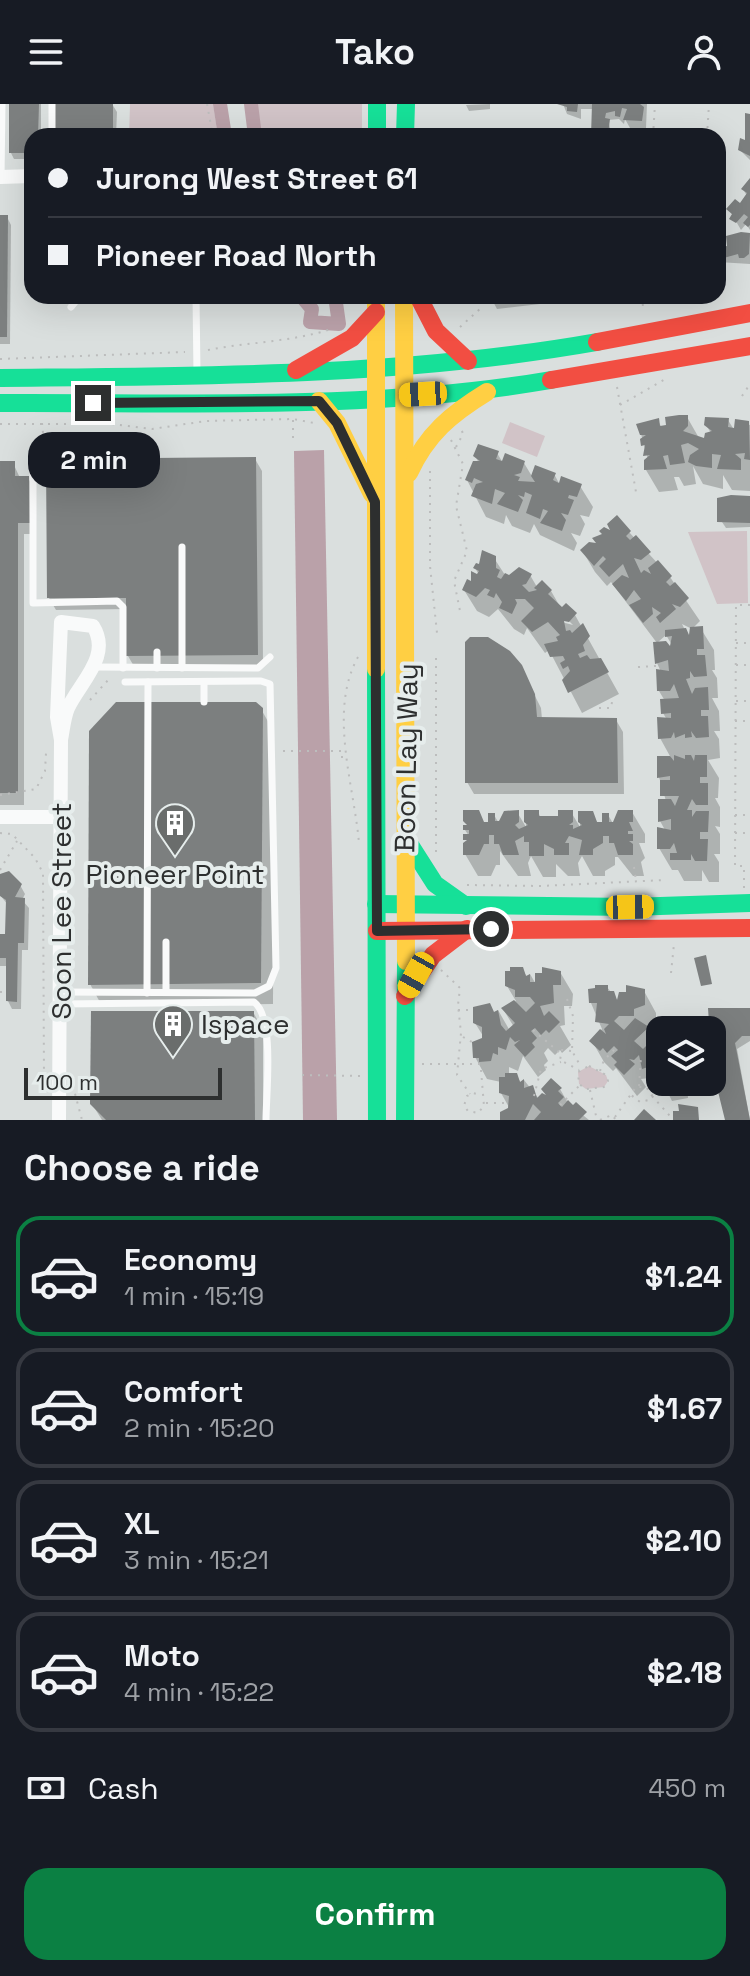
<!DOCTYPE html>
<html lang="en">
<head>
<meta charset="utf-8">
<style>
	:root { --surface:#171b24; --page:#242831; --text:#f1f3f6; --muted:#9ea1a6; --line:#363941; --accent:#0b8043 }
	body { margin:0; font-family:"Space Grotesk",sans-serif; background:var(--page); color:var(--text); height:100vh; display:flex; flex-direction:column; font-size:30px; white-space:nowrap }
	* { box-sizing:border-box; margin:0 }
	p { font-size:26px; color:var(--muted) }
	.icon { flex:none; width:44px; height:44px; fill:none; stroke:currentColor; stroke-width:2; stroke-linecap:round; stroke-linejoin:round }
	.map { position:relative; height:1016px; overflow:hidden }
	.drawer { display:flex; flex-direction:column; background:var(--surface); flex:1 }
	.drawer>* { flex:none }
	.guide { position:absolute; left:24px; top:24px; width:702px; height:176px; border-radius:24px; box-shadow:0 8px 32px #0002; display:grid; align-content:center; height:176px; padding:0 24px; background:var(--surface) }
	.tools { position:absolute; left:646px; top:912px; display:grid; gap:16px }
	.tools a { display:grid; place-items:center; width:80px; height:80px; border-radius:16px; background:var(--surface); box-shadow:0 8px 32px #0002; font-size:40px }
	.scale { position:absolute; left:24px; bottom:20px; width:198px; box-sizing:border-box; padding-left:8px; border:4px solid #2d2f2f; border-top:0; font-size:22px; line-height:28px; white-space:nowrap; color:#2d2f2f; -webkit-text-stroke:6px #e6edec; paint-order:stroke }
	.end { position:absolute; width:36px; height:36px; margin:-18px; border:10px solid #2d2f2f; background:#fff; box-shadow:0 0 0 4px #fff }
	.from { border-radius:50% }
	.bubble { position:absolute; height:56px; border-radius:24px; background:var(--surface); box-shadow:0 8px 32px #0002; font-size:26px; font-weight:800; line-height:56px; text-align:center }
	.car { position:absolute; width:24px; height:48px; margin:-24px -12px; border-radius:10px; box-shadow:0 0 6px 2px #0007; background:linear-gradient(#f5c518 24%,#345 0 40%,#f5c518 0 76%,#345 0 86%,#f5c518 0) }
	.guide b { display:flex; align-items:center; gap:28px; height:76px; font-size:30px }
	.guide b+b { border-top:2px solid var(--line) }
	.guide i { width:20px; height:20px; background:var(--text) }
	ul { padding:0; list-style:none }
	li { display:flex; align-items:center; gap:24px; height:120px; margin:0 16px 12px; padding:0 8px; border:4px solid var(--line); border-radius:24px }
	li div { flex:1 }
	li b { display:block; font-size:30px }
	li em { font-style:normal; font-weight:800 }
	li.active { border-color:var(--accent) }
	li>.icon { width:72px; height:72px; stroke-width:1.5 }
	h2 { padding:0 24px; font-size:36px; line-height:96px }
	.pay { display:flex; align-items:center; gap:20px; height:88px; padding:0 24px; font-size:30px }
	.pay p { margin-inline-start:auto }
	.cta { display:flex; gap:16px; margin-top:auto; padding:16px 24px }
	.cta a { flex:1; height:92px; border-radius:24px; background:var(--accent); color:#fff; font-size:32px; font-weight:800; line-height:92px; text-align:center }
	header { display:flex; justify-content:space-between; align-items:center; height:104px; padding:0 24px; background:var(--surface); font-size:36px; font-weight:800 }
	.map>svg:first-child { display:block }
</style>
</head>
<body>
<header><svg class="icon" aria-label="menu" viewBox="0 0 24 24"><path d="M4 6h16M4 12h16M4 18h16"/></svg>Tako<svg class="icon" aria-label="person" viewBox="0 0 24 24"><circle cx="12" cy="8" r="4"/><path d="M4 21q1-7 8-7t8 7"/></svg></header>
<div class="map">
<svg width="750" height="1016" viewBox="0 0 750 1016">
	<rect width="100%" height="100%" fill="#dadfde"/>
	<!-- green -->
	<g fill="#d1c3c7">
		<path d="M130,0H213L218,32H129Z"/>
		<path d="M256,0H362V32H261Z"/>
		<path d="M510,318L545,332L537,353L502,339Z"/>
		<path d="M747,427L748,499L717,500L688,428Z"/>
		<path d="M589,962L606,971L608,977L604,983L586,985L579,980L578,968Z"/>
	</g>
	<!-- water -->
	<path fill="#baa1a9" d="M324,346L337,1016H303L294,347Z"/>
	<!-- shadow -->
	<g fill="#0003" fill-rule="evenodd">
		<path d="M11,0H41V32H32V55H14L11,49Z"/>
		<path d="M56,0H112L117,8L116,32H60L56,25Z"/>
		<path d="M490,0V5L469,7L466,1Z"/>
		<path d="M563,0H647L646,24H630L625,15L624,20L619,15L608,16L612,32H593L596,5H581V15L567,10Z"/>
		<path d="M750,11V56L740,46L747,39Z"/>
		<path d="M750,77V126L746,120L741,126L729,105L740,102L747,92L743,85Z"/>
		<path d="M0,113H7L11,121L10,240H0Z"/>
		<path d="M750,130V160L718,158V136L726,151L728,134Z"/>
		<path d="M490,192H556L557,198L497,205Z"/>
		<path d="M687,313L699,334L706,336L711,329L706,321L728,316L736,329L737,318L750,321V387L732,386L723,371V385L703,380L693,362L696,380L684,382L679,373H674L678,386L659,388L646,366L648,356L641,330L658,317L662,324Z"/>
		<path d="M497,349L503,359H524L533,374L554,370L560,381L580,382L593,403L589,413L580,411L585,420L580,432L571,429L577,439L574,447L540,431L534,420L530,429L512,422L506,411L504,420L486,413L467,376L479,359L475,352Z"/>
		<path d="M255,355L262,367L263,563L135,564L128,552V505L56,506L49,494Z"/>
		<path d="M0,359H13L20,374H28L35,386V430H24V701H0Z"/>
		<path d="M750,395V423L726,424L718,412Z"/>
		<path d="M629,428L670,473L700,517L692,525L682,520L690,536L701,525L714,546L715,566H712L717,574L718,594H712L719,607L720,627H714L719,635L720,654L708,656L719,674L718,694H715L720,703V723L715,722L720,730V750H714L719,758V778H709L702,766V777H684L678,766H672L659,744L665,726L660,717L666,697L659,673V654H671L660,634L667,616L663,609L665,597L659,587L661,568L657,559L671,547L672,541L666,531L657,539L611,478L607,482L595,468L582,446Z"/>
		<path d="M494,454L505,471H530L537,483L551,487L562,506L575,511L619,590L582,609L549,546L545,549L527,524L524,531L514,525L498,505L489,513L477,507L464,486L481,474L475,464ZM567,515L573,521L554,516Z"/>
		<path d="M471,535L497,539L520,562L541,604L542,615L616,616L623,628L624,690H474L467,678Z"/>
		<path d="M261,605L274,628L273,900L102,902L90,880Z"/>
		<path d="M517,708L526,723V708H538L541,714H560L571,708L580,723V709H592L598,720H604L608,711L614,721L632,708L645,730V739H639L645,754L641,758L644,772H633L618,753H615V761L605,767V772H593L582,752L578,759L580,772H568L556,760V773H543L531,752L528,759L531,772H518L500,747V761H496L491,772H478L465,750L469,732L465,726L490,720L494,711L500,721Z"/>
		<path d="M0,775L20,781L25,790L22,796L29,804L28,846H22L21,905H12L8,897V862H0V832H7L8,801L0,791Z"/>
		<path d="M522,865L527,873L530,870L537,882L560,868L573,890L572,902H564L565,921L560,922L571,941L562,949L560,946L555,951L548,944L544,949L548,957L544,961L546,966L538,973L523,952L518,967L509,963V971H516L521,979L524,976L539,995L560,985L568,999L589,1016H502L510,1005L501,989V978L487,975L475,953L485,935L475,919L498,906L510,927L514,923L503,905L516,897L507,882Z"/>
		<path d="M607,883L621,901L628,883L644,887L656,909V922L651,924L657,931L660,920L675,924L676,926H660V978H687L688,994L672,997L668,989L665,992L660,984L657,986L650,974L641,975L646,983L637,992L616,964L613,967L604,958L592,937L602,925L591,899Z"/>
		<path d="M710,906H750V937L737,945L750,1016H728L709,926Z"/>
		<path d="M253,908L263,926V1016H102L92,1000Z"/>
	</g>
	<g fill="none" stroke-linecap="round" stroke-linejoin="round">
		<!-- canal -->
		<g stroke="#baa1a9" stroke-width="14">
			<path d="M220,0L225,32"/>
			<path d="M251,0L255,32"/>
			<path d="M301,192L312,205L310,218L339,220L335,192"/>
		</g>
	</g>
	<!-- building -->
	<g fill="#7c7f7f">
		<path d="M9,0H39L38,32H32V49H9Z"/>
		<path d="M54,0H113V26H106L100,32H65L54,26Z"/>
		<path d="M557,0H578L577,8L567,7V3Z"/>
		<path d="M592,0H640L644,3L642,17L623,16L627,5L622,4L620,13L615,12V7L606,9L605,14L610,15L608,30L591,32Z"/>
		<path d="M745,9L750,10V52L738,46L740,34L745,36Z"/>
		<path d="M523,24L524,32H468V30Z"/>
		<path d="M750,74V121L748,123L743,119L748,113L744,110L736,119L729,115L732,110L726,105L735,95L740,99L747,89L741,85Z"/>
		<path d="M0,111H8L7,233H0Z"/>
		<path d="M741,128L750,129L749,150L744,154H739L738,150L720,155L718,133H721L722,143L727,142L726,132Z"/>
		<path d="M679,311H688V322L683,327L704,334L705,329L712,327L704,321L705,313L729,314L728,323L734,324L735,315L749,317L750,356L744,355L745,349L735,350L741,355V366L717,365L721,351L712,350V364L696,362L688,358L690,351L699,345L688,339L681,341L685,359L670,361L668,351L663,352L667,365L644,366V356L650,351L643,352L645,341L641,342L640,335L646,331H640L636,320L659,314L660,322L666,321L665,313Z"/>
		<path d="M478,340L499,347L496,355L502,357L505,349L525,357L521,369L514,371L520,373L518,377L535,378L531,372L535,361L556,369L553,376L559,379L561,372L582,380L577,393L569,391L568,394L574,396L568,411L561,409L566,416L562,427L540,419L548,407L543,405L540,415L526,409L532,391L525,388L524,393L518,391L523,396L518,408L497,400L505,389L495,385L492,400L471,392L476,380L483,378L474,374L472,379L465,376L473,357H480L473,352Z"/>
		<path d="M256,353L258,551L126,552V494H47L46,355Z"/>
		<path d="M0,357H15V372H29L30,419H18V689H0Z"/>
		<path d="M731,391L750,392V419L717,418V394Z"/>
		<path d="M617,411L631,427L626,432L630,436L636,431L651,448L641,456L634,454L641,469L644,466L651,470L648,464L658,456L672,472L666,478L670,482L675,478L689,494L680,503L672,500L676,505L660,519L656,513L661,509L652,503L653,510L643,519L629,501L641,495L634,486L626,497L612,480L622,471L629,474L623,460L609,473L599,462L606,455L603,452L594,462L580,446L589,438L596,439L592,434L602,430L599,427L604,423L610,426L607,420Z"/>
		<path d="M482,446L496,452V464L500,466L497,473L501,475L505,469L509,471L519,463L532,470L526,480L522,481L529,488L537,486L534,484L542,476L552,486L548,490L562,503L566,499L577,509L569,518L564,517L566,527L570,526L572,529L583,519L590,532L583,541L585,547L578,550L580,554L587,551L590,555L601,554L609,568L568,589L562,576L570,567L568,562L563,565L560,559L565,556L563,552L550,553L544,540L558,537L556,533L560,531L548,518L532,528L521,517L534,504L525,495H515L517,499L512,510L499,504L502,498L496,489L494,494L487,491L490,486L485,484L476,493L462,486L467,475L471,477V467L477,470L479,467L473,464L476,459L479,460Z"/>
		<path d="M703,522L704,545H697V551H705L707,572L694,573L690,567V574L686,575L692,590L695,584L708,583L709,606H701V612H708L709,633L696,634L691,627L692,633L685,634V630L675,634L674,628L671,634L658,635L657,613L671,614V609L661,610L660,595L679,594L674,580L670,587H657L656,565L669,567L668,556L655,560L653,538L666,537L670,542L672,532L665,533V526L686,524L689,531L690,523Z"/>
		<path d="M470,533H488L510,547L522,561L535,590L537,613L617,614L618,679H465V538Z"/>
		<path d="M116,598H256L263,604L261,879L88,881L89,627Z"/>
		<path d="M674,651L685,655V651H691L694,657L695,651H707V673H700V679H708V701H696L692,695L687,706H692V713L696,707H709L708,728H700V735H708L707,757H695L691,750V756H670V749H677L674,739L670,745H657V723L671,726V715L658,718V695H671L675,702L679,692H660V676H670V672L657,674V652H670L674,657Z"/>
		<path d="M463,706H479L484,718H488V709H495V717H499L504,707L519,706V718L515,721L519,725L528,721L524,718V706H539V712H558V706H573V718L569,721H573V725L582,721L578,718V707H593L597,718H602V709H609V718H613L618,706H633V718H629L633,727H628V730H633V737H629L633,740V751H618L614,739H609V732H603V739L593,745V751H579L582,736L569,732L565,739H569V751H554V745L544,740V752H529V738H524V732L515,737L519,751H503L499,740H494V731H489V740H484L479,751H463V739L467,736H463V730H469V726H463V721H467L463,717Z"/>
		<path d="M9,767L22,780L15,793L25,794L24,839H18L17,898L6,897V854H0V830H5L6,796L0,792V770Z"/>
		<path d="M706,851L712,880L701,882L694,854Z"/>
		<path d="M510,863H523L526,872L530,870V878H535V869H542V863L561,867V881H553L554,899L540,902L544,912L549,907L560,918L549,929L546,926L541,931L535,924L531,927L537,934L532,939L535,943L525,953L514,941L520,936L515,938L510,933L506,946L498,943V951L493,949L491,957L479,958V954H473L472,938L482,934V923L473,919V903L490,899L494,908L498,906L501,921L506,927L515,919L501,904L514,896L526,908L535,899L530,893H515V886L505,882V867H510Z"/>
		<path d="M595,881H608V887H614L617,896L619,888H626V881L645,885V901L634,905V912H619L614,917L624,926L635,914L649,923L634,937L643,945L649,939L651,924L656,927L659,918L676,922V926H660V976L656,968L651,970V962L642,965L639,951L634,956L629,955L635,960L624,971L614,961L617,958L611,952L618,946L614,942L607,949L603,944L600,947L589,937L600,925L606,930L604,925L609,920L595,918L597,899H589L588,885L595,884Z"/>
		<path d="M708,904H750V932H742L735,939L750,1016H725L712,963Z"/>
		<path d="M91,907H254L255,1016H106L90,1000Z"/>
		<path d="M505,969H517L520,978L524,975V984L533,981L537,994L542,989L546,991L541,985L551,974L562,984L558,987L564,993L558,999L562,1003L568,996L573,1001L576,998L587,1008L579,1016H534L541,1008L533,1000L525,1016H500V1008L508,1004L509,992L499,989V973H505Z"/>
		<path d="M678,1000L698,1003L699,1016H673V1007H679Z"/>
		<path d="M644,1005L656,1016H634Z"/>
	</g>
	<g fill="none" stroke-linecap="round" stroke-linejoin="round">
		<!-- path -->
		<g stroke="#bcbdbd" stroke-width="2" stroke-dasharray="2 6" stroke-linecap="butt">
			<path d="M207,0L213,32"/>
			<path d="M653,32L655,0"/>
			<path d="M707,32L709,0"/>
			<path d="M642,192L643,203"/>
			<path d="M460,223L481,204"/>
			<path d="M208,246C248,238 292,238 331,225"/>
			<path d="M0,255L185,248"/>
			<path d="M617,283L636,388"/>
			<path d="M742,292L750,280"/>
			<path d="M620,301L667,274"/>
			<path d="M293,316V337"/>
			<path d="M42,319L45,349"/>
			<path d="M0,320H112L152,325L206,317L293,315L314,319"/>
			<path d="M451,336L463,360L456,402L467,447L454,477L460,507"/>
			<path d="M456,343L463,330L461,324"/>
			<path d="M430,367V462L437,529"/>
			<path d="M736,539H750"/>
			<path d="M358,553C328,607 354,681 359,739"/>
			<path d="M736,561H750"/>
			<path d="M638,563L656,562"/>
			<path d="M90,596L110,574"/>
			<path d="M736,597H750"/>
			<path d="M599,604H611L612,598"/>
			<path d="M735,617H750"/>
			<path d="M283,647H341V653H346"/>
			<path d="M0,691L36,685L45,667L46,649"/>
			<path d="M735,711H750"/>
			<path d="M0,729L12,730L35,754L43,769L44,973"/>
			<path d="M735,729H750"/>
			<path d="M436,748V550"/>
			<path d="M634,763L636,777"/>
			<path d="M0,766L17,737"/>
			<path d="M467,781L541,782L665,776"/>
			<path d="M744,784V762H735L736,501H750"/>
			<path d="M441,866L460,884L458,901L461,929L457,971L470,990"/>
			<path d="M671,869L674,840"/>
			<path d="M0,888H6"/>
			<path d="M567,895L573,912L572,947L581,963"/>
			<path d="M458,906H473"/>
			<path d="M533,926L559,948"/>
			<path d="M463,933L472,938"/>
			<path d="M571,947L562,946L560,956L579,966"/>
			<path d="M422,960H481"/>
			<path d="M589,962L606,971L608,977L604,983L586,985L579,980L578,968Z"/>
			<path d="M481,966L484,1002L478,1009L468,1007L464,1002L467,992L473,989L481,991"/>
			<path d="M600,967L604,956L616,944"/>
			<path d="M302,971L360,972"/>
			<path d="M73,982L82,1016"/>
			<path d="M639,982L641,953"/>
			<path d="M590,986L597,1016"/>
			<path d="M534,992L541,965L561,958"/>
			<path d="M652,992L670,1012"/>
			<path d="M486,999H508"/>
			<path d="M560,1001L579,982"/>
			<path d="M615,1013L636,983H646L652,991L649,996L640,998L631,991"/>
			<path d="M600,1016L612,1011L616,1016"/>
		</g>
		<!-- lane -->
		<g stroke="#f9fafa" stroke-width="7">
			<path d="M52,0V32"/>
			<path d="M1,73L2,0"/>
			<path d="M196,192L197,270"/>
			<path d="M71,203L80,192"/>
			<path d="M33,356V499L117,497L123,503V564"/>
			<path d="M94,563L258,564L270,553"/>
			<path d="M157,564V548"/>
			<path d="M182,564V443"/>
			<path d="M204,578V598"/>
			<path d="M166,838V888"/>
			<path d="M61,888L255,889L269,882L276,864L270,580L261,577L125,578"/>
			<path d="M147,889L148,578"/>
			<path d="M61,900L254,898C275,913 266,990 266,1016"/>
		</g>
		<!-- street -->
		<g stroke="#f9fafa" stroke-width="14">
			<path d="M0,73L32,72"/>
			<path d="M0,713H61"/>
			<path d="M59,1016L61,636L57,613L61,518L93,522C112,552 80,578 68,604C64,613 63,626 61,636"/>
		</g>
		<!-- fast -->
		<g stroke="#16e098" stroke-width="18">
			<path d="M377,0V32"/>
			<path d="M405,32L406,0"/>
			<path d="M0,274C200,272 399,273 597,238"/>
			<path d="M0,299C183,298 370,307 551,276"/>
			<path d="M376,565L377,1016"/>
			<path d="M405,733L435,780L466,802"/>
			<path d="M376,800L630,803L750,799"/>
			<path d="M405,1016L406,857"/>
		</g>
		<!-- slow -->
		<g stroke="#ffcf43" stroke-width="18">
			<path d="M376,192V565"/>
			<path d="M404,192L406,857"/>
			<path d="M319,297L337,319L372,390"/>
			<path d="M409,369C427,330 451,310 487,288"/>
		</g>
		<!-- jam -->
		<g stroke="#f24e42" stroke-width="18">
			<path d="M418,192L436,227L468,257"/>
			<path d="M597,238L750,209"/>
			<path d="M296,266L352,234L376,208"/>
			<path d="M551,276L750,242"/>
			<path d="M377,827L750,824"/>
			<path d="M405,892L433,851L467,825"/>
		</g>
	</g>
	<g fill="none" stroke-linecap="round" stroke-linejoin="round">
		<!-- route -->
		<path stroke="#2d2f2f" stroke-width="10" d="M93,299L319,297L337,319L375,398L377,827L491,825"/>
	</g>
	<!-- icons -->
	<defs>
		<g id="building-pin" transform="scale(2)"><path d="M0 17L-7.5 6A9.5 9.5 0 1 1 7.5 6Z" fill="#6a6d6c" stroke="#e6edec"/><path d="M-4-6H4V6H1V3H-1V6H-4ZM-2.5-4.3h1.7v1.8h-1.7ZM.8-4.3h1.7v1.8H.8ZM-2.5-1h1.7V.8h-1.7ZM.8-1h1.7V.8H.8Z" fill="#fff"/></g>
	</defs>
	<g fill-rule="evenodd">
		<use href="#building-pin" x="175" y="719"/>
		<use href="#building-pin" x="173" y="920"/>
	</g>
	<g text-anchor="middle" stroke-width="8" stroke-linejoin="round" paint-order="stroke">
		<!-- street labels -->
		<g font-size="28" fill="#2d2f2f" stroke="#e6edec">
			<text transform="translate(406 654) rotate(-89)" y="10">Boon Lay Way</text>
			<text transform="translate(61 807) rotate(-90)" y="10">Soon Lee Street</text>
		</g>
		<!-- poi labels -->
		<g font-size="28" fill="#2d2f2f" stroke="#e6edec">
			<text x="175" y="780">Pioneer Point</text>
			<text x="201" y="930" text-anchor="start">Ispace</text>
		</g>
	</g>
</svg>
<div class="tools">
<a><svg class="icon" aria-label="layers" viewBox="0 0 24 24"><path d="M12 4l9 5-9 5-9-5zM3 14l9 5 9-5"/></svg></a>
</div>
<div class="scale">100 m</div>
<i class="end from" style="left:491px;top:825px"></i>
<i class="end" style="left:93px;top:299px"></i>
<div class="bubble" style="left:28px;top:328px;width:132px">2 min</div>
<i class="car" style="left:423px;top:290px;rotate:267deg"></i>
<i class="car" style="left:630px;top:803px;rotate:89deg"></i>
<i class="car" style="left:416px;top:871px;rotate:209deg"></i>
<div class="guide">
<b><i class="from"></i>Jurong West Street 61</b>
<b><i></i>Pioneer Road North</b>
</div>
</div>
<section class="drawer">
<h2>Choose a ride</h2>
<ul>
<li class="active"><svg class="icon" aria-label="car" viewBox="0 0 24 24"><path d="M5 17H2v-5l4-1 3-4h7l3 4 3 1v5h-3M9 17h6M6 11h13"/><circle cx="7" cy="17" r="2"/><circle cx="17" cy="17" r="2"/></svg><div><b>Economy</b><p>1 min · 15:19</p></div><em>$1.24</em></li>
<li><svg class="icon" aria-label="car" viewBox="0 0 24 24"><path d="M5 17H2v-5l4-1 3-4h7l3 4 3 1v5h-3M9 17h6M6 11h13"/><circle cx="7" cy="17" r="2"/><circle cx="17" cy="17" r="2"/></svg><div><b>Comfort</b><p>2 min · 15:20</p></div><em>$1.67</em></li>
<li><svg class="icon" aria-label="car" viewBox="0 0 24 24"><path d="M5 17H2v-5l4-1 3-4h7l3 4 3 1v5h-3M9 17h6M6 11h13"/><circle cx="7" cy="17" r="2"/><circle cx="17" cy="17" r="2"/></svg><div><b>XL</b><p>3 min · 15:21</p></div><em>$2.10</em></li>
<li><svg class="icon" aria-label="car" viewBox="0 0 24 24"><path d="M5 17H2v-5l4-1 3-4h7l3 4 3 1v5h-3M9 17h6M6 11h13"/><circle cx="7" cy="17" r="2"/><circle cx="17" cy="17" r="2"/></svg><div><b>Moto</b><p>4 min · 15:22</p></div><em>$2.18</em></li>
</ul>
<div class="pay"><svg class="icon" aria-label="cash" viewBox="0 0 24 24"><path d="M3 7h18v10H3z"/><circle cx="12" cy="12" r="2"/></svg>Cash<p>450 m</p></div>
<div class="cta"><a>Confirm</a></div>
</section>
</body>
</html>
